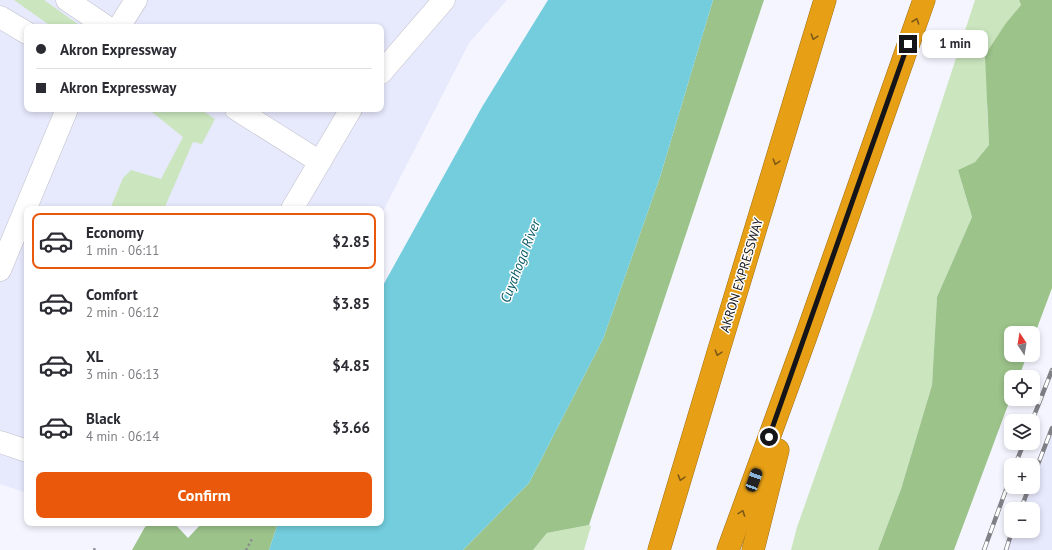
<!DOCTYPE html>
<html lang="en">
<head>
<meta charset="utf-8">
<style>
	:root { --surface:#fff; --page:#f7f7f7; --text:#2b2b33; --muted:#7c7c81; --line:#e1e1e2; --accent:#ea580c }
	body { margin:0; font-family:"PT Sans",sans-serif; background:var(--page); color:var(--text); height:100vh; display:flex; flex-direction:column; font-size:15px; white-space:nowrap }
	* { box-sizing:border-box; margin:0 }
	p { font-size:13px; color:var(--muted) }
	.icon { flex:none; width:22px; height:22px; fill:none; stroke:currentColor; stroke-width:2; stroke-linecap:round; stroke-linejoin:round }
	.map { position:relative; flex:1; overflow:hidden }
	.side { position:absolute; left:24px; top:206px; width:360px; height:320px; display:flex; flex-direction:column; background:var(--surface); border-radius:8px; box-shadow:0 2px 6px #0003 }
	.side>* { flex:none }
	.guide { position:absolute; left:24px; top:24px; width:360px; height:88px; border-radius:8px; box-shadow:0 2px 6px #0003; display:grid; align-content:center; height:88px; padding:0 12px; background:var(--surface) }
	.needle { width:26px; rotate:348deg }
	.controls { position:absolute; left:1004px; top:326px; display:grid; gap:8px }
	.controls a { display:grid; place-items:center; width:36px; height:36px; border-radius:8px; background:var(--surface); box-shadow:0 2px 6px #0003; font-size:20px }
	.end { position:absolute; width:18px; height:18px; margin:-9px; border:5px solid #151519; background:#fff; box-shadow:0 0 0 2px #fff }
	.from { border-radius:50% }
	.bubble { position:absolute; height:28px; border-radius:8px; background:var(--surface); box-shadow:0 2px 6px #0003; font-size:13px; font-weight:700; line-height:28px; text-align:center }
	.car { position:absolute; width:12px; height:24px; margin:-12px -6px; border-radius:5px; box-shadow:0 0 3px 1px #0007; background:linear-gradient(#222 24%,#8ab4d8 0 40%,#222 0 76%,#8ab4d8 0 86%,#222 0) }
	.guide b { display:flex; align-items:center; gap:14px; height:38px; font-size:15px }
	.guide b+b { border-top:1px solid var(--line) }
	.guide i { width:10px; height:10px; background:var(--text) }
	ul { padding:7px 0 0; list-style:none }
	li { display:flex; align-items:center; gap:12px; height:56px; margin:0 8px 6px; padding:0 4px; border:2px solid transparent; border-radius:8px }
	li div { flex:1 }
	li b { display:block; font-size:15px }
	li em { font-style:normal; font-weight:700 }
	li.on { border-color:var(--accent) }
	li>.icon { width:36px; height:36px; stroke-width:1.5 }
	.button { display:flex; gap:8px; margin-top:auto; padding:8px 12px }
	.button a { flex:1; height:46px; border-radius:8px; background:var(--accent); color:#fff; font-size:16px; font-weight:700; line-height:46px; text-align:center }
	.map>svg:first-child { display:block }
</style>
</head>
<body>
<div class="map">
<svg width="1052" height="550" viewBox="0 0 1052 550">
	<rect width="100%" height="100%" fill="#f5f5ff"/>
	<!-- built -->
	<g fill="#e7e9fc" fill-rule="evenodd">
		<path d="M0,0H507L469,43L381,215V209H27V493L0,484ZM27,27H381V109H27Z"/>
		<path d="M1052,428V550H1006L1012,531H1033V509H1021L1029,487H1033V477Z"/>
	</g>
	<!-- green -->
	<g fill="#cbe6bf">
		<path d="M14,0H44L82,27H52Z"/>
		<path d="M975,0H1019L1021,5L1006,23L987,107L989,145L975,162L958,170L972,217L937,297L932,385L901,489L878,550H791L797,527L873,312Z"/>
		<path d="M148,109H200L215,119L202,144L193,142L164,209H110L123,178L131,170L161,179L183,137Z"/>
		<path d="M589,525L591,526L584,550H533L547,533Z"/>
	</g>
	<!-- forest -->
	<g fill="#9cc38a">
		<path d="M713,0H764L589,525L547,533L533,550H463L529,483L603,339L660,177Z"/>
		<path d="M1019,0H1052V288L1033,339V333H1011V355H1027L1019,377H1011V397L954,550H878L901,489L932,385L937,297L972,217L958,170L975,162L989,145L985,55L1006,23L1021,5Z"/>
		<path d="M150,523H174L188,538L202,523H278L269,550H132L145,527Z"/>
	</g>
	<!-- water -->
	<path fill="#73cddd" d="M548,0H713L660,177L603,339L529,483L463,550H269L278,523H381V289L482,107Z"/>
	<g fill="none" stroke-linecap="round" stroke-linejoin="round">
		<!-- minor casing -->
		<g stroke="#bfc0cb" stroke-width="23">
			<g id="minor">
				<path d="M67,0L107,27"/>
				<path d="M0,17L27,33"/>
				<path d="M119,27L136,0"/>
				<path d="M381,73L444,0"/>
				<path d="M236,109L320,162"/>
				<path d="M292,209L351,109"/>
				<path d="M0,270L67,109"/>
				<path d="M0,442L27,451"/>
			</g>
		</g>
		<!-- highway casing -->
		<g stroke="#9e6f17" stroke-width="23">
			<g id="highway">
				<path d="M659,550L717,356L825,0"/>
				<path d="M728,550L805,339L924,0"/>
				<path d="M753,550L778,450"/>
			</g>
		</g>
		<!-- path -->
		<g stroke="#898990" stroke-width="2.5" stroke-dasharray="2 3" stroke-linecap="butt">
			<path d="M94,550L95,548"/>
			<path d="M246,550L252,539"/>
		</g>
		<!-- minor -->
		<use href="#minor" stroke="#fff" stroke-width="22"/>
		<!-- highway -->
		<use href="#highway" stroke="#e7a016" stroke-width="22"/>
		<!-- rail casing -->
		<g stroke="#808087" stroke-width="4.5">
			<g id="rail">
				<path d="M1032,421L1052,370"/>
				<path d="M1015,465L1024,443"/>
				<path d="M1033,477L1052,428"/>
				<path d="M1021,509L1029,487"/>
				<path d="M984,550L1011,476"/>
				<path d="M1006,550L1012,531"/>
			</g>
		</g>
		<!-- rail -->
		<use href="#rail" stroke="#fff" stroke-width="3" stroke-dasharray="9" stroke-linecap="butt"/>
	</g>
	<!-- one-way arrows -->
	<defs><path id="oneway-chevron" d="M-2-3.5L2.5 0L-2 3.5" fill="none" stroke-width="1.6" stroke-linecap="round" stroke-linejoin="round"/></defs>
	<g stroke="#7e5a18">
		<use href="#oneway-chevron" transform="translate(916 21) rotate(-71)"/>
		<use href="#oneway-chevron" transform="translate(814 37) rotate(107)"/>
		<use href="#oneway-chevron" transform="translate(776 162) rotate(107)"/>
		<use href="#oneway-chevron" transform="translate(718 353) rotate(107)"/>
		<use href="#oneway-chevron" transform="translate(681 478) rotate(106)"/>
		<use href="#oneway-chevron" transform="translate(742 513) rotate(-70)"/>
	</g>
	<g fill="none" stroke-linecap="round" stroke-linejoin="round">
		<!-- route -->
		<path stroke="#151519" stroke-width="5" d="M769,437L908,44"/>
	</g>
	<g text-anchor="middle" stroke-width="3" stroke-linejoin="round" paint-order="stroke">
		<!-- street labels -->
		<g font-size="13" fill="#151519" stroke="#fff">
			<text transform="translate(741 275) rotate(-73)" y="5">AKRON EXPRESSWAY</text>
		</g>
		<!-- water labels -->
		<g font-size="14" font-style="italic" fill="#075965" stroke="#fff">
			<text transform="translate(520 261) rotate(-69)" y="5">Cuyahoga River</text>
		</g>
	</g>
</svg>
<div class="controls">
<a><svg class="needle" viewBox="-14 -14 28 28"><path d="M0-13l5 13h-10z" fill="#e53935"/><path d="M0 13l5-13h-10z" fill="#7c7c81"/></svg></a>
<a><svg class="icon" aria-label="locate" viewBox="0 0 24 24"><circle cx="12" cy="12" r="6"/><path d="M12 2v4M12 18v4M2 12h4M18 12h4"/></svg></a>
<a><svg class="icon" aria-label="layers" viewBox="0 0 24 24"><path d="M12 4l9 5-9 5-9-5zM3 14l9 5 9-5"/></svg></a>
<a>+</a>
<a>−</a>
</div>
<i class="end from" style="left:769px;top:437px"></i>
<i class="end" style="left:908px;top:44px"></i>
<div class="bubble" style="left:922px;top:30px;width:66px">1 min</div>
<i class="car" style="left:754px;top:480px;rotate:20deg"></i>
<div class="guide">
<b><i class="from"></i>Akron Expressway</b>
<b><i></i>Akron Expressway</b>
</div>
<section class="side">
<ul>
<li class="on"><svg class="icon" aria-label="car" viewBox="0 0 24 24"><path d="M5 17H2v-5l4-1 3-4h7l3 4 3 1v5h-3M9 17h6M6 11h13"/><circle cx="7" cy="17" r="2"/><circle cx="17" cy="17" r="2"/></svg><div><b>Economy</b><p>1 min · 06:11</p></div><em>$2.85</em></li>
<li><svg class="icon" aria-label="car" viewBox="0 0 24 24"><path d="M5 17H2v-5l4-1 3-4h7l3 4 3 1v5h-3M9 17h6M6 11h13"/><circle cx="7" cy="17" r="2"/><circle cx="17" cy="17" r="2"/></svg><div><b>Comfort</b><p>2 min · 06:12</p></div><em>$3.85</em></li>
<li><svg class="icon" aria-label="car" viewBox="0 0 24 24"><path d="M5 17H2v-5l4-1 3-4h7l3 4 3 1v5h-3M9 17h6M6 11h13"/><circle cx="7" cy="17" r="2"/><circle cx="17" cy="17" r="2"/></svg><div><b>XL</b><p>3 min · 06:13</p></div><em>$4.85</em></li>
<li><svg class="icon" aria-label="car" viewBox="0 0 24 24"><path d="M5 17H2v-5l4-1 3-4h7l3 4 3 1v5h-3M9 17h6M6 11h13"/><circle cx="7" cy="17" r="2"/><circle cx="17" cy="17" r="2"/></svg><div><b>Black</b><p>4 min · 06:14</p></div><em>$3.66</em></li>
</ul>
<div class="button"><a>Confirm</a></div>
</section>
</div>
</body>
</html>
